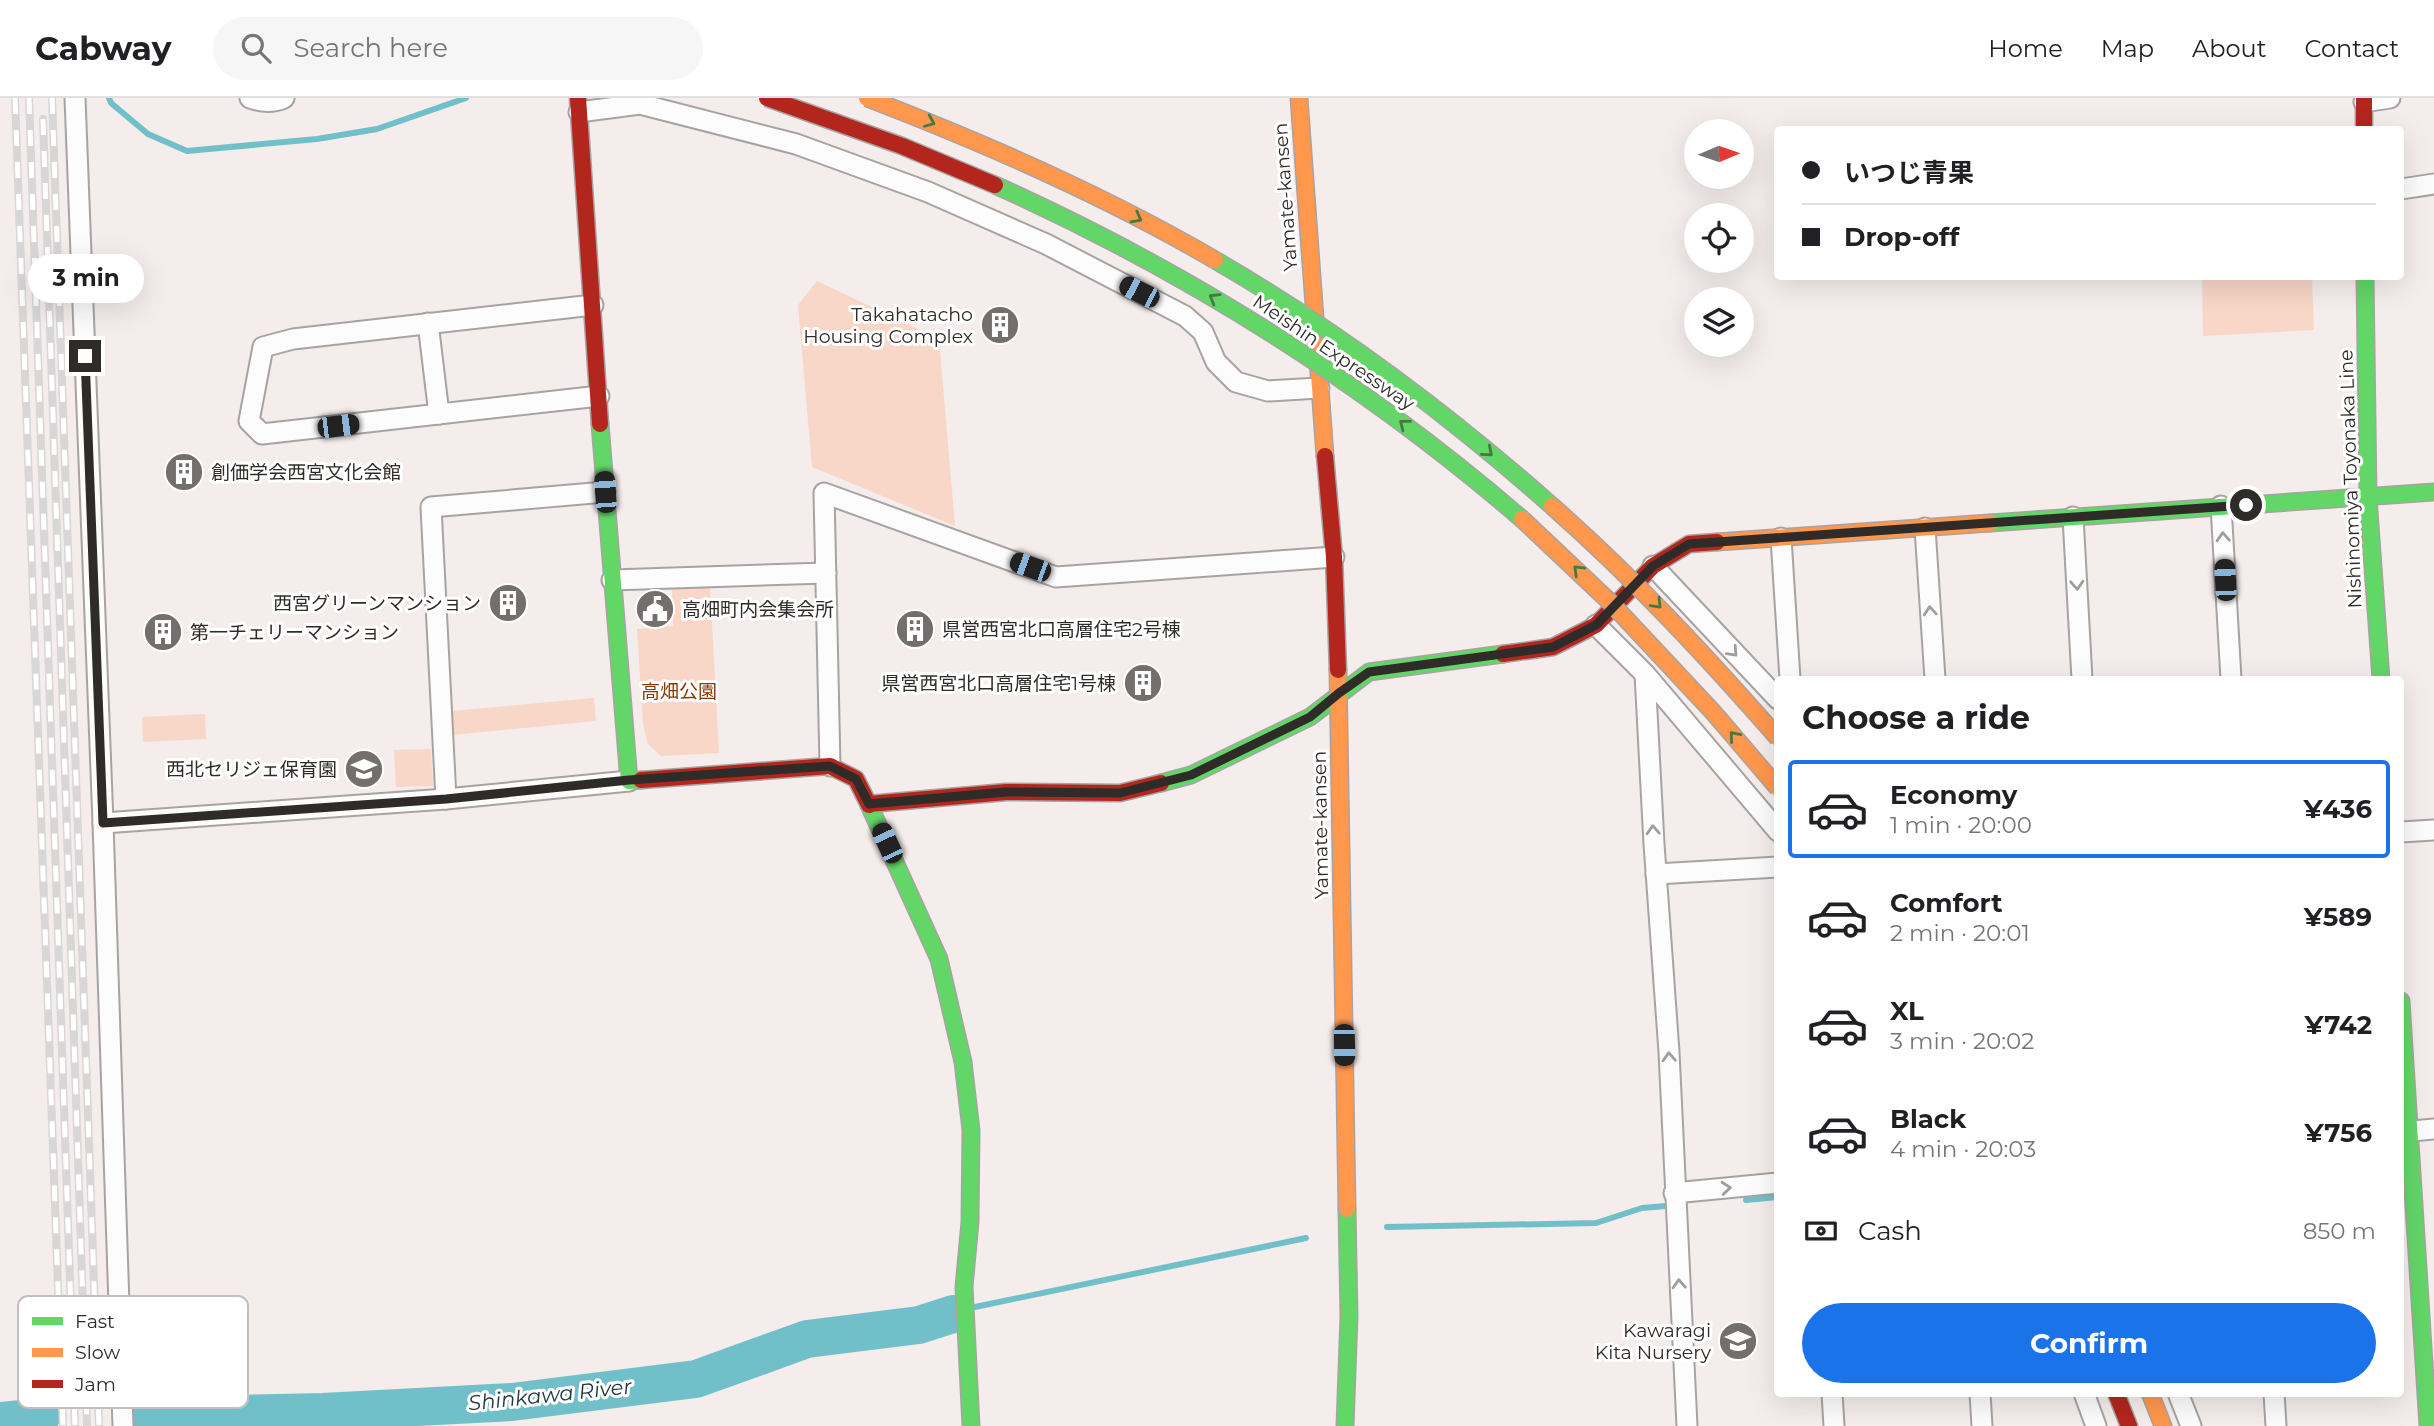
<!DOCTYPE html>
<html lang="en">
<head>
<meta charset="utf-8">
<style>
	:root { --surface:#fff; --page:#f6f6f6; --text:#202124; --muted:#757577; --line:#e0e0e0; --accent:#1a73e8 }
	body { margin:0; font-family:Montserrat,"Noto Sans JP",sans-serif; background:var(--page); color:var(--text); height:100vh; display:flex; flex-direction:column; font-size:26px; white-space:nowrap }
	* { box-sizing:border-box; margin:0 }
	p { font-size:23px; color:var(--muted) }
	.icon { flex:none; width:38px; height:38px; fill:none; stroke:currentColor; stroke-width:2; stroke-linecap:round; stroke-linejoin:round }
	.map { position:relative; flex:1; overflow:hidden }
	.details { position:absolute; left:1774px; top:578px; width:630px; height:721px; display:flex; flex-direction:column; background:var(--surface); border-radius:7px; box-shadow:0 7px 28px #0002 }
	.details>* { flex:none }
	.banner { position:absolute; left:1774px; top:28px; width:630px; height:154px; border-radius:7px; box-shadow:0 7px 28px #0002; display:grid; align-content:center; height:154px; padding:0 28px; background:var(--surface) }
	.needle { width:46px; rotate:88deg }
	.controls { position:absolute; left:1684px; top:21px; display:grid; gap:14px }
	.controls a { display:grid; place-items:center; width:70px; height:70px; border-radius:50%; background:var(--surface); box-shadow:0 7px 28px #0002; font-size:35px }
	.end { position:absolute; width:32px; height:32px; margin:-16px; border:9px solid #2f2b29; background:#fff; box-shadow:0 0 0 4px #fff }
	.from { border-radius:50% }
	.bubble { position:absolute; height:49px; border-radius:24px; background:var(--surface); box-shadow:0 7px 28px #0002; font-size:23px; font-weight:700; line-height:49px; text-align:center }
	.car { position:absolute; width:21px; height:42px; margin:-21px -10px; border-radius:9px; box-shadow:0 0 5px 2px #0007; background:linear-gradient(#222 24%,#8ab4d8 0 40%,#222 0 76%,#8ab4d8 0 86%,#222 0) }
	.banner b { display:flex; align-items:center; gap:24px; height:66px; font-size:26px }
	.banner b+b { border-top:2px solid var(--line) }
	.banner i { width:18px; height:18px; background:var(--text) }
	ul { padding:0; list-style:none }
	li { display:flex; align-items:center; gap:21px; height:98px; margin:0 14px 10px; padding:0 14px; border:4px solid transparent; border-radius:7px }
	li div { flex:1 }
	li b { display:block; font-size:26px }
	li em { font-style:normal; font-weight:700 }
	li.current { border-color:var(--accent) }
	li>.icon { width:63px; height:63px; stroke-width:1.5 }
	h2 { padding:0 28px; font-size:32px; line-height:84px }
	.pay { display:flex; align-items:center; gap:18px; height:77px; padding:0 28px; font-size:26px }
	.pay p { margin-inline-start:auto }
	.primary-button { display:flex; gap:14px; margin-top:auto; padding:14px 28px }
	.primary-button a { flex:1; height:80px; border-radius:42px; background:var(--accent); color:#fff; font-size:28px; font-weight:700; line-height:80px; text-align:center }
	header { display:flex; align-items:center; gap:42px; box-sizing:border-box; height:98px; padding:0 35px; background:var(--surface); border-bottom:2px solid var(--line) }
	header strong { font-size:33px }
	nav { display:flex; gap:38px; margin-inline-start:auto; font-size:24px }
	.search { width:490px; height:63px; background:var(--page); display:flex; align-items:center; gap:18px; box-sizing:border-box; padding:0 24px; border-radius:38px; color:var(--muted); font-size:26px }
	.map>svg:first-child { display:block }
</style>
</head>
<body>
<header>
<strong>Cabway</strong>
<div class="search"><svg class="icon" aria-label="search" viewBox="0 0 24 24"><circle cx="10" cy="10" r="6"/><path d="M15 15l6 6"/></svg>Search here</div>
<nav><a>Home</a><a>Map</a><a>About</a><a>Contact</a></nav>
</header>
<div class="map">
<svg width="2434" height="1328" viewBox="0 0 2434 1328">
	<rect width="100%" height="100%" fill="#f4edeb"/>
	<!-- park -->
	<g fill="#f8d6c8">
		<path d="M2202,179H2312L2314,232L2203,238Z"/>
		<path d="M817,183L939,241L955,428L812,369L798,207Z"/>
		<path d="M710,487L719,655L661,658L648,646L643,626L637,531L673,528L672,489Z"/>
		<path d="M594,600L596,623L452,637L451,613Z"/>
		<path d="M205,616L206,641L143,644L142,619Z"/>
		<path d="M431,651L433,688L396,689L394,652Z"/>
	</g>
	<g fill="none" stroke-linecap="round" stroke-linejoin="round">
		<!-- stream -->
		<g stroke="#71c0c9" stroke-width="6">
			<path d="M109,0L111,5L148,36L187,53L317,41L377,31L466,0"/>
			<path d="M1746,1102L1778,1099"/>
			<path d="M1387,1129L1596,1125L1642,1110L1666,1108"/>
			<path d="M975,1209L1306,1140"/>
			<path d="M136,1318V1328"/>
		</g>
		<!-- river -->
		<g stroke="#71c0c9" stroke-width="38">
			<path d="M136,1318L323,1314L512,1304L696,1281L807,1241L919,1227L953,1216"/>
			<path d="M0,1323L41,1319"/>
		</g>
		<!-- street casing -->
		<g stroke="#a8a3a2" stroke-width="23">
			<g id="street">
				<path d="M75,0L103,725L123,1328"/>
				<path d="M250,0C261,4 273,5 284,0"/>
				<path d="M2364,4L2390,0"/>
				<path d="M579,14L640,6L796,46L928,94L1046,146L1185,218L1203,234L1216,264L1236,284L1268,293L1319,290"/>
				<path d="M2401,91L2434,86"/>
				<path d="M593,207L293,241L263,249L249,323L262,336L599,298"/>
				<path d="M428,225L439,316"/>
				<path d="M2221,408L2231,581"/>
				<path d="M2073,419L2082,581"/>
				<path d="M1925,430L1935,581"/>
				<path d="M1781,440L1790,581"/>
				<path d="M1653,468L1778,601"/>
				<path d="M612,482L826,475"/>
				<path d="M1596,527L1645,576L1778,733"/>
				<path d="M1645,576L1654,746L1669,954L1687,1328"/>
				<path d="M830,668L824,395L1056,479L1334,459"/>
				<path d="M446,701L431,409L605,394"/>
				<path d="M103,725L446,701L629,683"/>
				<path d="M2401,734L2434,732"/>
				<path d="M1656,776L1778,769"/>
				<path d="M2401,1034L2434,1031"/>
				<path d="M1674,1095L1778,1085"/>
				<path d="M1832,1295L1834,1328"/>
				<path d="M1980,1295L1982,1328"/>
				<path d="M2084,1295L2096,1328"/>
				<path d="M2178,1295L2191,1328"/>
				<path d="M2274,1295L2276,1328"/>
			</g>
		</g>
		<!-- fast casing -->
		<g stroke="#a8a3a2" stroke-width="19">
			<g id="fast">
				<path d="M2365,178L2368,399L2381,581"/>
				<path d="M600,326L629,683L641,682"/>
				<path d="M1990,425L2434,394"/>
				<path d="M1161,685L1191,677L1310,619L1369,574L1503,556"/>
				<path d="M869,707L939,861L963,964L971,1032L970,1124L964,1189L971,1328"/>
				<path d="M2401,903L2428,1328"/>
				<path d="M1345,1328L1349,1218L1347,1111"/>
			</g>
		</g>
		<!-- slow casing -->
		<g stroke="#a8a3a2" stroke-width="19">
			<g id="slow">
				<path d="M1299,0L1325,358"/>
				<path d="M1717,444L1990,425"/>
				<path d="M1338,572L1347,1111"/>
				<path d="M2150,1295L2163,1328"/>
			</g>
		</g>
		<!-- jam casing -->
		<g stroke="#a8a3a2" stroke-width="19">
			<g id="jam">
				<path d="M578,0L600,326"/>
				<path d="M2364,0V32"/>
				<path d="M1325,358L1334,459L1338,572"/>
				<path d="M1503,556L1553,549L1596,527L1653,468L1689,446L1717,444"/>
				<path d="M641,682L830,668L856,681L869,707"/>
				<path d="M869,706L1006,694L1120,695L1161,685"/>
				<path d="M2116,1295L2129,1328"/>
			</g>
		</g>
		<!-- street -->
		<use href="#street" stroke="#fdfcfc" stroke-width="19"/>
		<!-- fast -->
		<use href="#fast" stroke="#63d668" stroke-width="16"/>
		<!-- slow -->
		<use href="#slow" stroke="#ff974d" stroke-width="16"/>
		<!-- jam -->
		<use href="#jam" stroke="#b3261e" stroke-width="16"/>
		<!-- rail casing -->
		<g stroke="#d8d6d6" stroke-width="8">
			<g id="rail">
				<path d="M15,0L63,1328"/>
				<path d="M29,0L75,1328"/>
				<path d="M52,0L99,1328"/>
				<path d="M43,21L87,1328"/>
			</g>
		</g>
		<!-- rail -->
		<use href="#rail" stroke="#fff" stroke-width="5" stroke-dasharray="16" stroke-linecap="butt"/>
		<!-- fast-bridge casing -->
		<g stroke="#a8a3a2" stroke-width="19" stroke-linecap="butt">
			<g id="fast-bridge">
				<path d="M995,87C1186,173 1363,284 1522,421"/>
				<path d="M1215,162C1336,232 1447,315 1552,408"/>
			</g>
		</g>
		<!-- slow-bridge casing -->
		<g stroke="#a8a3a2" stroke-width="19" stroke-linecap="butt">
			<g id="slow-bridge">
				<path d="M867,0C987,46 1104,97 1215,162"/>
				<path d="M1552,408C1634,480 1707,559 1778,640"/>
				<path d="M1522,421L1611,505L1713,614L1778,690"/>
			</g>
		</g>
		<!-- jam-bridge casing -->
		<g stroke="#a8a3a2" stroke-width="19" stroke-linecap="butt">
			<path id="jam-bridge" d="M767,0L902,48L995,87"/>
		</g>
		<!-- fast-bridge -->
		<use href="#fast-bridge" stroke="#63d668" stroke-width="16"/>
		<!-- slow-bridge -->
		<use href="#slow-bridge" stroke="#ff974d" stroke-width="16"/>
		<!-- jam-bridge -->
		<use href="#jam-bridge" stroke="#b3261e" stroke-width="16"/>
	</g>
	<!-- one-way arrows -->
	<defs><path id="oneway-chevron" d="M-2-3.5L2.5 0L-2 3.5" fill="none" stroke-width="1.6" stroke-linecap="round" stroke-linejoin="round" transform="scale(1.75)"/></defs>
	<g stroke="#467845">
		<use href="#oneway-chevron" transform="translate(930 24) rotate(23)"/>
		<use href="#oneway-chevron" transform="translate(1137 120) rotate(28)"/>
		<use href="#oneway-chevron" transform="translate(1214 200) rotate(-149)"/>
		<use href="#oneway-chevron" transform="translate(1404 326) rotate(-142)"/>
		<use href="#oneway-chevron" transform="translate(1488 354) rotate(41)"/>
		<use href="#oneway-chevron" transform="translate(1578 472) rotate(-136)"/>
		<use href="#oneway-chevron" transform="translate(1657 506) rotate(46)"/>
		<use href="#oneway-chevron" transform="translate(1734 638) rotate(-131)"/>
	</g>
	<g stroke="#a09e9d">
		<use href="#oneway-chevron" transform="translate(2223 439) rotate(-93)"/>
		<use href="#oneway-chevron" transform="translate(2077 487) rotate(87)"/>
		<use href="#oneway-chevron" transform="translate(1930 513) rotate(-94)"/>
		<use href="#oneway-chevron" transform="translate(1733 554) rotate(47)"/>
		<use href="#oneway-chevron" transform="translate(1653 732) rotate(-93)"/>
		<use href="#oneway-chevron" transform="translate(1669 959) rotate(-93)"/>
		<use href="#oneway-chevron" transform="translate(1726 1090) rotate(-5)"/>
		<use href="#oneway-chevron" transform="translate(1679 1186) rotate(-93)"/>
	</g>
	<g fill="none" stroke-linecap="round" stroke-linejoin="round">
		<!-- route -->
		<path stroke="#2f2b29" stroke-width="9" d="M85,258L103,725L446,701L629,682L830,668L856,681L869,706L1006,694L1120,695L1191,677L1310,619L1339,595L1369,574L1553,549L1596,527L1653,468L1689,446L2246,407"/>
	</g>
	<!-- icons -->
	<defs>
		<g id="building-disc" transform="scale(2.0125)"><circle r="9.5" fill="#746f6d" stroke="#fff"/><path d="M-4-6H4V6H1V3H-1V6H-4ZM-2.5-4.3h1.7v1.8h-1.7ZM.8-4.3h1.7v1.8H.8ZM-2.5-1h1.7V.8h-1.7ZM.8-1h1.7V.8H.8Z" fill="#fff"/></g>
		<g id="civic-disc" transform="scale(2.0125)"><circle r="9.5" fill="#746f6d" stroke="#fff"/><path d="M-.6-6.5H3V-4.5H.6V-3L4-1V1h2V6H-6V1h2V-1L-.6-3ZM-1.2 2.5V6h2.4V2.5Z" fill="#fff"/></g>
		<g id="school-disc" transform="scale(2.0125)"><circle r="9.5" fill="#746f6d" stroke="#fff"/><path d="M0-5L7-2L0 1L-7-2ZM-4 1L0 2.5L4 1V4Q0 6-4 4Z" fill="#fff"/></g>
	</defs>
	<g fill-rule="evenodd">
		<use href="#building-disc" x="1000" y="227"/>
		<use href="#building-disc" x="184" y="374"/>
		<use href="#building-disc" x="508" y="505"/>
		<use href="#civic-disc" x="655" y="511"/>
		<use href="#building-disc" x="915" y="531"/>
		<use href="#building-disc" x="163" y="534"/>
		<use href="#building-disc" x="1143" y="585"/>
		<use href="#school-disc" x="364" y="671"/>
		<use href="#school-disc" x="1738" y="1243"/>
	</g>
	<g text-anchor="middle" stroke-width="6" stroke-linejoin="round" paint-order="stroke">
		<!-- street labels -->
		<g font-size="19" fill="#2f2b29" stroke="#fff">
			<text transform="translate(1285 99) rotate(-94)" y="7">Yamate-kansen</text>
			<text transform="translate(1334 254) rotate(34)" y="7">Meishin Expressway</text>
			<text transform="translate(2350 381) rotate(-92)" y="7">Nishinomiya Toyonaka Line</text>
			<text transform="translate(1320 727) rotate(-91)" y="7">Yamate-kansen</text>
		</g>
		<!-- poi labels -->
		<g font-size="19" fill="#2f2b29" stroke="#fff" text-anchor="end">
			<text x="973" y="223">Takahatacho<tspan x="973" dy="22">Housing Complex</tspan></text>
			<text x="211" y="381" text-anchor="start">創価学会西宮文化会館</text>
			<text x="481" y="512">西宮グリーンマンション</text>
			<text x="682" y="518" text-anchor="start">高畑町内会集会所</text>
			<text x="942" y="538" text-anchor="start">県営西宮北口高層住宅2号棟</text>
			<text x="190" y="541" text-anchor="start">第一チェリーマンション</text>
			<text x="1116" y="592">県営西宮北口高層住宅1号棟</text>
			<text x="337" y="678">西北セリジェ保育園</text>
			<text x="1711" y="1239">Kawaragi<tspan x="1711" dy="22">Kita Nursery</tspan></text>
		</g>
		<!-- park labels -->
		<g font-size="19" fill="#8b3806" stroke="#fff">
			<text x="679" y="600">高畑公園</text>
		</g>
		<!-- water labels -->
		<g font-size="21" font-style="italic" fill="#213a3d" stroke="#fff">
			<text transform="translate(550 1297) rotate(-6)" y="7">Shinkawa River</text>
		</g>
	</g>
	<!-- legend -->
	<rect x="18" y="1198" width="230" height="112" rx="10" fill="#fff" stroke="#c1bfbf" stroke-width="2"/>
	<rect x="32" y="1219" width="31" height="8" fill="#63d668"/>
	<rect x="32" y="1250" width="31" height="9" fill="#ff974d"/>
	<rect x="32" y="1282" width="31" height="8" fill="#b3261e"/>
	<g font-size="19" fill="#2f2b29">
		<text x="75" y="1230">Fast</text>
		<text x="75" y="1261">Slow</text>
		<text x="75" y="1293">Jam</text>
	</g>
</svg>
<div class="controls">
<a><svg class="needle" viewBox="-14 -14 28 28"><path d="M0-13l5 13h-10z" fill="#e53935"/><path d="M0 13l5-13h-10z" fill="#757577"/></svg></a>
<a><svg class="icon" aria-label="locate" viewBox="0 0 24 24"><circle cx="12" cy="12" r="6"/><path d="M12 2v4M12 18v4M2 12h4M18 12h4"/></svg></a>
<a><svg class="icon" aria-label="layers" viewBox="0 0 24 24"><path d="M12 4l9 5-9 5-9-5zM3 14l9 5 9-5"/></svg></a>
</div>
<i class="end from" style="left:2246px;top:407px"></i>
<i class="end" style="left:85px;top:258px"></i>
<div class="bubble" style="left:28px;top:156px;width:116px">3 min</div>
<i class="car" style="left:1139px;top:194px;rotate:297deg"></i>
<i class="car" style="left:338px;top:328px;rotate:83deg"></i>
<i class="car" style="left:605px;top:394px;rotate:356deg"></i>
<i class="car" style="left:1030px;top:469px;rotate:290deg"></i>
<i class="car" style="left:2225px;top:482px;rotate:357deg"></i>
<i class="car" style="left:887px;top:745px;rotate:335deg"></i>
<i class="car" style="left:1344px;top:947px;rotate:179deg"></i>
<div class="banner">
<b><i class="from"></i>いつじ青果</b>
<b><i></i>Drop-off</b>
</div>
<section class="details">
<h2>Choose a ride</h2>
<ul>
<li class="current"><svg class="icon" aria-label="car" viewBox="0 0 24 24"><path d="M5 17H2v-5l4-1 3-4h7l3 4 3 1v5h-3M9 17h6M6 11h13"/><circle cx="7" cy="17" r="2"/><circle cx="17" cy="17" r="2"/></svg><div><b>Economy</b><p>1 min · 20:00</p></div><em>¥436</em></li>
<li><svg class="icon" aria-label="car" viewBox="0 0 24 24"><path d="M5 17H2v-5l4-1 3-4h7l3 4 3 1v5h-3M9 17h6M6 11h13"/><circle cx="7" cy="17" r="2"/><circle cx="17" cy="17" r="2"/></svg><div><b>Comfort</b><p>2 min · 20:01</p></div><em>¥589</em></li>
<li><svg class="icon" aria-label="car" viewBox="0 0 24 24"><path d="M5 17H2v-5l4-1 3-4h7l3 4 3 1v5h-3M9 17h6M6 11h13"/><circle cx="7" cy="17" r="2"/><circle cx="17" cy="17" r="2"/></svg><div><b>XL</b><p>3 min · 20:02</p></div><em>¥742</em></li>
<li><svg class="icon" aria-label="car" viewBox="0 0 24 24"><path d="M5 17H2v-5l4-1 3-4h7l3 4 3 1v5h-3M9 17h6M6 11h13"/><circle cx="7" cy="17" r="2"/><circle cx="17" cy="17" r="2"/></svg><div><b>Black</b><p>4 min · 20:03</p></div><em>¥756</em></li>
</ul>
<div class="pay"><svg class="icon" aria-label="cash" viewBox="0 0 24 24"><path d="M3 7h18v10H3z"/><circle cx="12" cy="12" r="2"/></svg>Cash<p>850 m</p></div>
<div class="primary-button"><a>Confirm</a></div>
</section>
</div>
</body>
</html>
